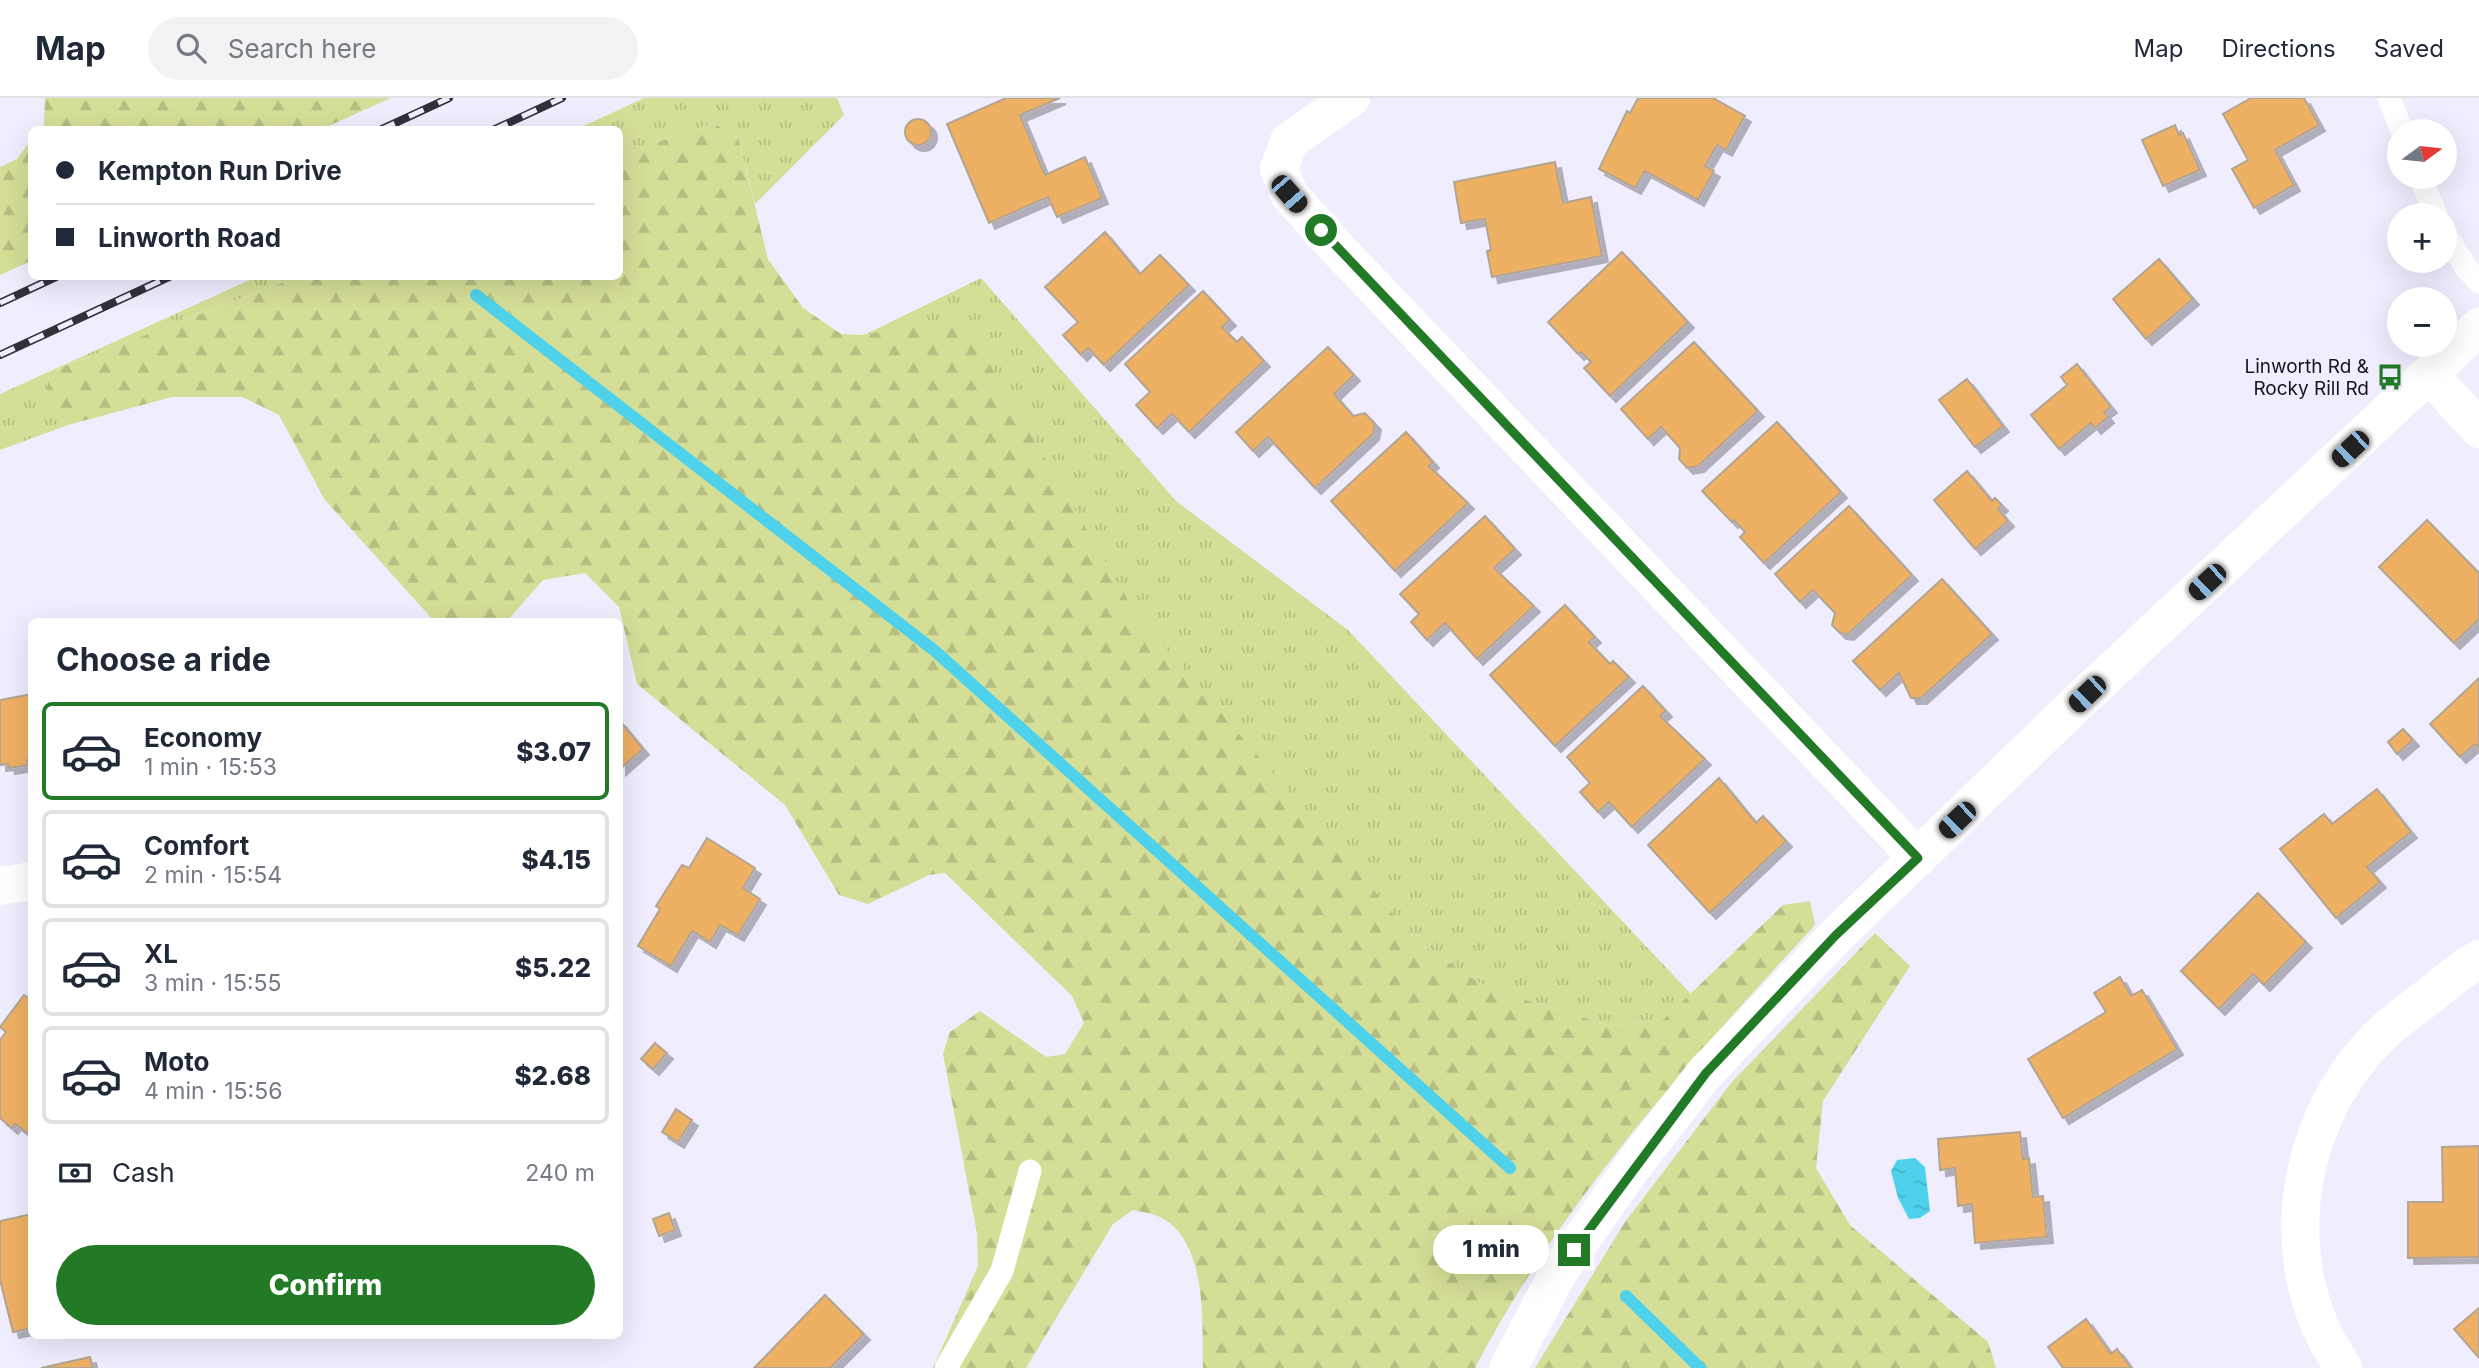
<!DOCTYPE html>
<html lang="en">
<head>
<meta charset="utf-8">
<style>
	:root { --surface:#fff; --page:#f2f2f3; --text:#1f2937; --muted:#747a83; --line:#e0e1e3; --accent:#227a27 }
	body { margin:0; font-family:Inter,sans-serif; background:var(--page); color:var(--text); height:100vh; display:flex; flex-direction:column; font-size:26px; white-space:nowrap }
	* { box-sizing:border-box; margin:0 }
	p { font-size:23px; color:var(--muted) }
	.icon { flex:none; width:38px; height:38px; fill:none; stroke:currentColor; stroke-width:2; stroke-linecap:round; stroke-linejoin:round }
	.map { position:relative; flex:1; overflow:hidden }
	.panel { position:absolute; left:28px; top:520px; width:595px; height:721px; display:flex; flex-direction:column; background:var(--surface); border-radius:10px; box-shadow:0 7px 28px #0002 }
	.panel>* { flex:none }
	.banner { position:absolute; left:28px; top:28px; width:595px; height:154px; border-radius:10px; box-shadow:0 7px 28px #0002; display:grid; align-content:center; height:154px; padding:0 28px; background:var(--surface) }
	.needle { width:46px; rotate:75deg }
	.tools { position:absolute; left:2387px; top:21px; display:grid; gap:14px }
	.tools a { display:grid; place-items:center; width:70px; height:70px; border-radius:50%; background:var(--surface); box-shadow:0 7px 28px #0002; font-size:35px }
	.end { position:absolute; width:32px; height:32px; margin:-16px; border:9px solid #227a27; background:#fff; box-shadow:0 0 0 4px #fff }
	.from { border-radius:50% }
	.bubble { position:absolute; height:49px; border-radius:24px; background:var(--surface); box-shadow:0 7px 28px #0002; font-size:23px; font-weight:800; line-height:49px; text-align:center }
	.car { position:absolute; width:21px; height:42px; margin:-21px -10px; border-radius:9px; box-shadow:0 0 5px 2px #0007; background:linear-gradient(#222 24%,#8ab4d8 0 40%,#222 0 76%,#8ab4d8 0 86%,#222 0) }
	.banner b { display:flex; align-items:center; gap:24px; height:66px; font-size:26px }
	.banner b+b { border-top:2px solid var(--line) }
	.banner i { width:18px; height:18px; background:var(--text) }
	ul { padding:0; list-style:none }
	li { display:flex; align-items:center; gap:21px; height:98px; margin:0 14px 10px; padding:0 14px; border:4px solid var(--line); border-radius:10px }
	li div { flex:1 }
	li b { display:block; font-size:26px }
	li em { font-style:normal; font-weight:800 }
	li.current { border-color:var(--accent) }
	li>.icon { width:63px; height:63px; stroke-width:1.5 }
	h2 { padding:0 28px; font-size:32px; line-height:84px }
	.pay { display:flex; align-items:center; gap:18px; height:77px; padding:0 28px; font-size:26px }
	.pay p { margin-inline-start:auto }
	.primary-button { display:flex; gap:14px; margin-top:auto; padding:14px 28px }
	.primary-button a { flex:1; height:80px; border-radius:42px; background:var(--accent); color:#fff; font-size:28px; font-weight:800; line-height:80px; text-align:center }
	header { display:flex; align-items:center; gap:42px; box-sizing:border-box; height:98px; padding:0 35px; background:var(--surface); border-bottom:2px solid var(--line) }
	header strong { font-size:33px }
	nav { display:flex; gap:38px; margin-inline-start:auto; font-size:24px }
	.search { width:490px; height:63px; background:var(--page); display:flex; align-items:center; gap:18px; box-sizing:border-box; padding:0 24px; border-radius:38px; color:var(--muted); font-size:26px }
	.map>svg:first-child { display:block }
</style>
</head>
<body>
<header>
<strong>Map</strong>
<div class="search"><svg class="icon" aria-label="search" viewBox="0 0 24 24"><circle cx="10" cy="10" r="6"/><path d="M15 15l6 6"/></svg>Search here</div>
<nav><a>Map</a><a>Directions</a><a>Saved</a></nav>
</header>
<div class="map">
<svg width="2479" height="1270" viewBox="0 0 2479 1270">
	<defs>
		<pattern id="grass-tufts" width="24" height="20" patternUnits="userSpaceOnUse" patternTransform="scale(1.75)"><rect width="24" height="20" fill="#d5de97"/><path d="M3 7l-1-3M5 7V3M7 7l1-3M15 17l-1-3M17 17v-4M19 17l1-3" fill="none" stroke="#b6be82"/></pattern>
		<pattern id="forest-firs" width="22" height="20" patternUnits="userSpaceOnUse" patternTransform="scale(1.75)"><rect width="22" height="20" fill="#d5de97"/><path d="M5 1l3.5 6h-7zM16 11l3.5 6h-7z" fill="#b6be82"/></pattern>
		<pattern id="water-ripples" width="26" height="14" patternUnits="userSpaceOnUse" patternTransform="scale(1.75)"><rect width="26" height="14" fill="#4ed2ec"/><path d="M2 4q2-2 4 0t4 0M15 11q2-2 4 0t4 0" fill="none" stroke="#43b3ca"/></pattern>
		<filter id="shadow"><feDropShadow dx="6" dy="6" stdDeviation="0" flood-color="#0004"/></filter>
	</defs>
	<rect width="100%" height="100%" fill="#f0edff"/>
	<!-- grass -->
	<g fill="url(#grass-tufts)">
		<path d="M644,0H837L844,17L755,106L738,39L713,25L620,57V32H575Z"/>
		<path d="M256,179H297L49,274L45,309L68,327L0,352V296Z"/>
		<path d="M981,180L1176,403L1348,532L1691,896L1663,922L1611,928L1489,891L1419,845L1135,516L971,234L864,237Z"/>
	</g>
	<!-- forest -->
	<g fill="url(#forest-firs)">
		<path d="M45,0H391L322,31H40L44,27Z"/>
		<path d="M713,25L738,39L768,161L803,210L841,236L864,237L936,224L971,234L1136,516L1419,845L1489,891L1611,928L1663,922L1783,807L1810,803L1815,827C1688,965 1562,1103 1475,1270H1203C1202,1226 1208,1142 1160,1119C1152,1115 1141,1114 1133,1112L1113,1126L1026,1270H933L978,1168L977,1135L943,956L950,934L980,913L1046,959L1065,956L1084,925L1072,898L945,775L929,777L868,806L839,797L785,707L637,586L619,509L585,475L543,482L507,523H434L325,402L279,317L242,299H172L68,327L45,309L49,274L297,179L620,178V57Z"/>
		<path d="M31,42V163L0,177V69L17,61Z"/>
		<path d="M1875,835L1910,868L1823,1003L1816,1070L1850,1127L1988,1244L1996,1270H1535L1625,1124L1731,985Z"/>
	</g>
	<!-- water -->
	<path fill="url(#water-ripples)" d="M1915,1060L1925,1069L1930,1113L1920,1120L1909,1121L1898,1100L1891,1073L1897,1062Z"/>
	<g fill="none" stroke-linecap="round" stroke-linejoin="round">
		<!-- stream -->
		<g stroke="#4ed2ec" stroke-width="12">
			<path d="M476,197L935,553L1510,1070"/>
			<path d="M1626,1198L1700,1270"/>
		</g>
	</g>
	<!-- building -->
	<g fill="#eeb064" stroke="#b3a493" stroke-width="2" filter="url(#shadow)">
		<path d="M1006,0H1060L1020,17L1045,77L1085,59L1102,100L1057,119L1048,99L989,125L947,26Z"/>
		<path d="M1638,0H1713L1745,18L1726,52L1717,47L1705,68L1714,73L1698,102L1645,73L1635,90L1599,71L1627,13L1630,15Z"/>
		<path d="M2251,0H2304L2319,27L2275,52L2294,87L2254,110L2232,71L2248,62L2223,16Z"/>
		<circle cx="918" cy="34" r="13"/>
		<path d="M2175,27L2179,37L2183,35L2200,72L2163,88L2142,42Z"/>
		<path d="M1555,64L1563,105L1591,99L1602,158L1492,179L1487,153L1491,152L1485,121L1461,125L1454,84Z"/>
		<path d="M1105,134L1140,176L1160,157L1189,187L1104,267L1088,250L1081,257L1063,237L1078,224L1045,189Z"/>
		<path d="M1622,154L1688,224L1610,298L1584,270L1591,264L1581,254L1578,256L1548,224Z"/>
		<path d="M2159,161L2193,201L2146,241L2113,201Z"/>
		<path d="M1203,193L1230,222L1222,229L1237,244L1242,239L1264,263L1189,334L1172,316L1157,330L1136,307L1150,294L1125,266Z"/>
		<path d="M1694,244L1758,313L1698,368L1687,370L1679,361L1680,350L1661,329L1648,341L1621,311Z"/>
		<path d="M1328,249L1354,277L1334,296L1353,318L1365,315L1375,326L1373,336L1315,390L1268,339L1253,353L1236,334Z"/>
		<path d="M2077,266L2111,309L2104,314L2108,319L2095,330L2091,325L2059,351L2031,317L2067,287L2061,279Z"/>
		<path d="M1967,281L2003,328L1975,349L1939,302Z"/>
		<path d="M1777,324L1841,394L1764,465L1740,439L1745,434L1734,422L1732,424L1702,393Z"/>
		<path d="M1406,334L1433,364L1429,368L1468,405L1395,473L1331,403Z"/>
		<path d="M1967,373L1992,403L1995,400L2002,407L1998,411L2008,423L1975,451L1934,402Z"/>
		<path d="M1849,408L1912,477L1848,536L1840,535L1832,527L1835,515L1813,492L1800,504L1775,476Z"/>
		<path d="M1485,418L1515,451L1494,470L1534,508L1477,561L1445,525L1427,542L1411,524L1419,516L1400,496Z"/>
		<path d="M2427,422L2479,475V521L2454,545L2379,469Z"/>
		<path d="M1942,481L1992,536L1921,600H1911L1899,575L1880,592L1853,563Z"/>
		<path d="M1565,507L1595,539L1589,544L1610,566L1613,563L1629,579L1555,648L1490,577Z"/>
		<path d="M2479,580V650L2475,646L2460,659L2430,626Z"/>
		<path d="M1643,588L1666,613L1660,618L1705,661L1632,729L1609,704L1598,714L1580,694L1590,685L1567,659Z"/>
		<path d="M32,596V661L27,662L28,667L9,670L8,666L0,667V602Z"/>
		<path d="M620,623L643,651L620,671Z"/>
		<path d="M2403,631L2413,642L2397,656L2388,644Z"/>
		<path d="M1719,680L1756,725L1763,718L1786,743L1710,815L1648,747Z"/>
		<path d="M2377,691L2411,734L2367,769L2380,784L2336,820L2280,751L2324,716L2332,726Z"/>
		<path d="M707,740L755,770L743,790L760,801L738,837L720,827L710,844L692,833L671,868L638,848L660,811L656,808L682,767L689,770Z"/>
		<path d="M2258,795L2306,844L2264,887L2253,876L2219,911L2181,873Z"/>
		<path d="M2120,879L2131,898L2142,892L2177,951L2063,1020L2028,961L2106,914L2094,895Z"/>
		<path d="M24,897L32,902V1038L15,1026L12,1030L0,1020V942L6,934L0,929Z"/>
		<path d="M655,945L667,955L653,971L641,961Z"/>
		<path d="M676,1011L692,1022L678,1044L662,1034Z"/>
		<path d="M2020,1034L2023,1061L2029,1060L2033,1099L2043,1098L2047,1139L1975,1145L1972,1106L1958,1108L1955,1070L1940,1072L1938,1041Z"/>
		<path d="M2479,1048V1159L2408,1160V1104H2443L2442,1049Z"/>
		<path d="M669,1115L675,1132L659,1138L653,1121Z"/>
		<path d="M32,1116V1230L13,1234L0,1182V1123Z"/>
		<path d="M825,1197L864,1236L830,1270H754Z"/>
		<path d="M2479,1210V1260L2454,1231Z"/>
		<path d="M2086,1221L2111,1256L2117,1251L2131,1270H2063L2048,1249Z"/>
		<path d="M90,1259L93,1270H41Z"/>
	</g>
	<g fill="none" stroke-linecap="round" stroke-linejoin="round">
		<!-- service -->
		<g stroke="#fff" stroke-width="23">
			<path d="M2389,0L2402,33"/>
			<path d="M2420,79L2436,117"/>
			<path d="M2445,135L2467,171L2479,184"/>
			<path d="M946,1270L1002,1173L1030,1073"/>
		</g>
		<!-- minor -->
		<g stroke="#fff" stroke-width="38">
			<path d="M1351,0L1289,43L1279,71L1289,96L1337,150L1918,760"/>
			<path d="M2430,277L2479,331"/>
			<path d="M0,788L32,783"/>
			<path d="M2343,1270C2335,1256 2326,1242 2320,1228C2280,1135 2303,1021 2370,948C2387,929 2408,914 2428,899C2444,886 2461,871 2479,861"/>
		</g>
		<!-- secondary -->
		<path stroke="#fff" stroke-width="38" d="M1508,1270L1559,1173L1633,1068L1705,975L1837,837L2073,609L2479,229"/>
		<!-- rail casing -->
		<g stroke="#33303a" stroke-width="8">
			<g id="rail">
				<path d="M380,32L449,0"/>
				<path d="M493,32L562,0"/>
				<path d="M0,205L58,178"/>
				<path d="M0,257L171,178"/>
			</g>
		</g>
		<!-- rail -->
		<use href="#rail" stroke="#f0edff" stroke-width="5" stroke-dasharray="16" stroke-linecap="butt"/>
	</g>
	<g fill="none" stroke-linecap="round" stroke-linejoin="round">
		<!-- route -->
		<path stroke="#227a27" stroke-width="9" d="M1321,132L1918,760L1836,837L1706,975L1574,1152"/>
	</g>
	<!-- icons -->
	<defs>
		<g id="bus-bare" transform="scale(2.1)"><path d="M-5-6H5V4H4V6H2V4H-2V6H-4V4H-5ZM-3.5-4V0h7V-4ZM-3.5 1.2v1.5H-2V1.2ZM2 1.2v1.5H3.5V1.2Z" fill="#227a27" stroke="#f0edff" stroke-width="2.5" paint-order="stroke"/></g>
	</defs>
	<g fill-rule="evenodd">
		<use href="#bus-bare" x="2390" y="279"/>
	</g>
	<g text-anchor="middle" stroke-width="6" stroke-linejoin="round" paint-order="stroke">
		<!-- poi labels -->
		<g font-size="19" fill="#17151d" stroke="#f0edff" text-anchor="end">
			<text x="2369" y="275">Linworth Rd &amp;<tspan x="2369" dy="22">Rocky Rill Rd</tspan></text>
		</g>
	</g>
</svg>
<div class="tools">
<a><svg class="needle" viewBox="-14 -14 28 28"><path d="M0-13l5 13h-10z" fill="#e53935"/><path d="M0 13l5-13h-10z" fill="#747a83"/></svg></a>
<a>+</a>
<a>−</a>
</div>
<i class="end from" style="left:1321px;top:132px"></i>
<i class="end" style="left:1574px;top:1152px"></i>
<div class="bubble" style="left:1433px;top:1127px;width:116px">1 min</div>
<i class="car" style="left:1289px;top:96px;rotate:139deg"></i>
<i class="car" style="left:2350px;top:351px;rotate:227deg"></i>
<i class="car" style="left:2207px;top:484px;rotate:227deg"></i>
<i class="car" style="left:2087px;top:596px;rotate:226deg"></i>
<i class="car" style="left:1957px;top:722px;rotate:226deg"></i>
<div class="banner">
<b><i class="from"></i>Kempton Run Drive</b>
<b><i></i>Linworth Road</b>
</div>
<section class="panel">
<h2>Choose a ride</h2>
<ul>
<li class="current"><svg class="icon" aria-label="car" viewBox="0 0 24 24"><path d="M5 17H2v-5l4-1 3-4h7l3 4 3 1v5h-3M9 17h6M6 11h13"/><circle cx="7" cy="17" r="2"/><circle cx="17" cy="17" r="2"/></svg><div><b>Economy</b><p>1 min · 15:53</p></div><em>$3.07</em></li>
<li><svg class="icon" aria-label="car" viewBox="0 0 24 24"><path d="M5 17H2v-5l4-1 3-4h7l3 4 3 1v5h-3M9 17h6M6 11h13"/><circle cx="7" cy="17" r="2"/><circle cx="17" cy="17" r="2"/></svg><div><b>Comfort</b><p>2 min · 15:54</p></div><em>$4.15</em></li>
<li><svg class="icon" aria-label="car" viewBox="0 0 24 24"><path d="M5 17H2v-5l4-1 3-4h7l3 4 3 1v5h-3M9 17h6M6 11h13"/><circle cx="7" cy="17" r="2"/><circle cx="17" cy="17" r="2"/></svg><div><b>XL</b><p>3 min · 15:55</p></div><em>$5.22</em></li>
<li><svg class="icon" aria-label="car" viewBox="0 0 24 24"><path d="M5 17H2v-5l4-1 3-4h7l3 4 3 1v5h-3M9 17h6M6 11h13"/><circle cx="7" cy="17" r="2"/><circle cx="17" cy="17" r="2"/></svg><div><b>Moto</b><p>4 min · 15:56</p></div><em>$2.68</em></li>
</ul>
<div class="pay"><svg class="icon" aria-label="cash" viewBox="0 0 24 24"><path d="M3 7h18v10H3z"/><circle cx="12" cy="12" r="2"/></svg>Cash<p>240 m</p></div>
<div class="primary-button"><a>Confirm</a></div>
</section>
</div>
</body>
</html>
